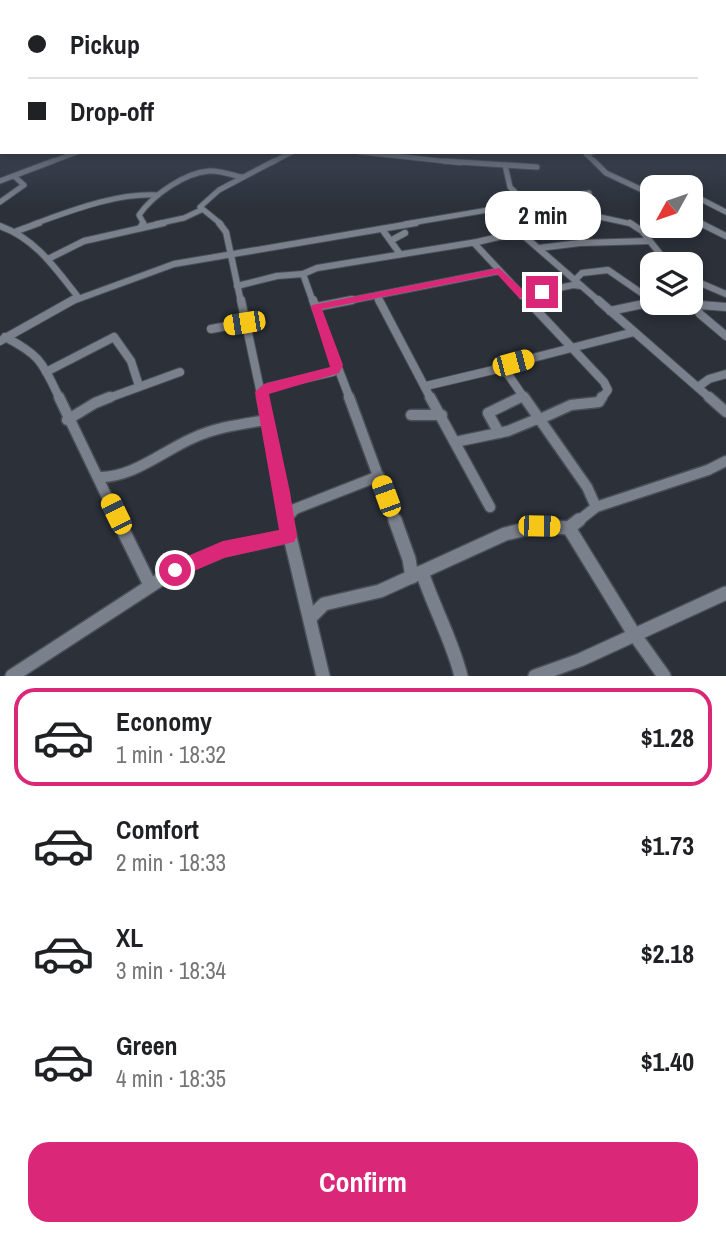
<!DOCTYPE html>
<html lang="en">
<head>
<meta charset="utf-8">
<style>
	:root { --surface:#fff; --page:#f6f6f6; --text:#202124; --muted:#757577; --line:#e0e0e0; --accent:#db2777 }
	body { margin:0; font-family:"Archivo Narrow",sans-serif; background:var(--page); color:var(--text); height:100vh; display:flex; flex-direction:column; font-size:26px; white-space:nowrap }
	* { box-sizing:border-box; margin:0 }
	p { font-size:23px; color:var(--muted) }
	.icon { flex:none; width:38px; height:38px; fill:none; stroke:currentColor; stroke-width:2; stroke-linecap:round; stroke-linejoin:round }
	.map { position:relative; height:676px; overflow:hidden }
	.side { display:flex; flex-direction:column; background:var(--surface); flex:1 }
	.side>* { flex:none }
	.banner { position:absolute; left:0px; top:0px; width:726px; height:154px; box-shadow:0 4px 10px #0003; display:grid; align-content:center; height:154px; padding:0 28px; background:var(--surface) }
	.needle { width:46px; rotate:230deg }
	.fabs { position:absolute; left:640px; top:175px; display:grid; gap:14px }
	.fabs a { display:grid; place-items:center; width:63px; height:63px; border-radius:14px; background:var(--surface); box-shadow:0 4px 10px #0003; font-size:35px }
	.end { position:absolute; width:32px; height:32px; margin:-16px; border:9px solid #db2777; background:#fff; box-shadow:0 0 0 4px #fff }
	.from { border-radius:50% }
	.bubble { position:absolute; height:49px; border-radius:21px; background:var(--surface); box-shadow:0 4px 10px #0003; font-size:23px; font-weight:800; line-height:49px; text-align:center }
	.car { position:absolute; width:21px; height:42px; margin:-21px -10px; border-radius:9px; box-shadow:0 0 5px 2px #0007; background:linear-gradient(#f5c518 24%,#345 0 40%,#f5c518 0 76%,#345 0 86%,#f5c518 0) }
	.banner b { display:flex; align-items:center; gap:24px; height:66px; font-size:26px }
	.banner b+b { border-top:2px solid var(--line) }
	.banner i { width:18px; height:18px; background:var(--text) }
	ul { padding:12px 0 0; list-style:none }
	li { display:flex; align-items:center; gap:21px; height:98px; margin:0 14px 10px; padding:0 14px; border:4px solid transparent; border-radius:21px }
	li div { flex:1 }
	li b { display:block; font-size:26px }
	li em { font-style:normal; font-weight:800 }
	li.active { border-color:var(--accent) }
	li>.icon { width:63px; height:63px; stroke-width:1.5 }
	.action { display:flex; gap:14px; margin-top:auto; padding:14px 28px }
	.action a { flex:1; height:80px; border-radius:21px; background:var(--accent); color:#fff; font-size:28px; font-weight:800; line-height:80px; text-align:center }
	.map>svg:first-child { display:block }
</style>
</head>
<body>
<div class="map">
<svg width="726" height="676" viewBox="0 0 726 676">
	<rect width="100%" height="100%" fill="#2b3039"/>
	<g fill="none" stroke-linecap="round" stroke-linejoin="round">
		<!-- street-far5 casing -->
		<g stroke="#4a4e56" stroke-width="6">
			<g id="street-far5">
				<path d="M359,152L461,163"/>
				<path d="M594,152L586,154L596,163"/>
				<path d="M48,163L78,152"/>
				<path d="M271,163L292,152"/>
			</g>
		</g>
		<!-- street-far4 casing -->
		<g stroke="#4a4e56" stroke-width="7">
			<g id="street-far4">
				<path d="M444,161L537,167"/>
				<path d="M594,161L606,173L653,195"/>
				<path d="M505,165L510,187L526,203"/>
				<path d="M0,181L53,161"/>
				<path d="M691,194L726,212"/>
				<path d="M0,202L24,185L15,177"/>
				<path d="M535,203L632,224"/>
				<path d="M499,208L498,211L511,224"/>
				<path d="M691,218L703,224"/>
				<path d="M34,224C73,210 116,193 158,195"/>
				<path d="M144,224L139,215C153,195 184,173 209,171C220,170 231,175 242,177"/>
				<path d="M156,224L184,218L201,210"/>
				<path d="M221,224L200,207L219,190L274,161"/>
				<path d="M405,224L589,193"/>
			</g>
		</g>
		<!-- street-far3 casing -->
		<g stroke="#4a4e56" stroke-width="8">
			<g id="street-far3">
				<path d="M219,223L226,232L241,302"/>
				<path d="M509,223L600,302"/>
				<path d="M630,223L642,231L668,264"/>
				<path d="M700,223L726,236"/>
				<path d="M0,226C36,239 55,268 78,297"/>
				<path d="M140,228L143,223"/>
				<path d="M382,229L400,254"/>
				<path d="M17,231L39,223"/>
				<path d="M392,240L405,233"/>
				<path d="M474,243L529,302"/>
				<path d="M539,248L580,243L649,241"/>
				<path d="M48,259L84,241L164,223"/>
				<path d="M303,274L317,268L477,242L520,232"/>
				<path d="M691,279L726,294"/>
				<path d="M575,280L582,273L608,270L653,301"/>
				<path d="M237,286L277,276L303,274L313,302"/>
				<path d="M379,295V302"/>
				<path d="M522,296L573,285L581,286"/>
				<path d="M70,302L174,264L416,223"/>
				<path d="M343,302L499,271"/>
			</g>
		</g>
		<!-- street-far2 casing -->
		<g stroke="#4a4e56" stroke-width="10">
			<g id="street-far2">
				<path d="M241,300L262,399"/>
				<path d="M379,300L431,399"/>
				<path d="M527,300L604,382L608,390L601,399"/>
				<path d="M598,300L711,399"/>
				<path d="M674,303L726,307"/>
				<path d="M694,305L700,314L726,336"/>
				<path d="M316,307L352,300"/>
				<path d="M610,311L653,302"/>
				<path d="M211,329L244,323"/>
				<path d="M5,337C42,356 42,363 60,399"/>
				<path d="M0,341L73,300"/>
				<path d="M337,365L350,399"/>
				<path d="M46,372L114,337L131,361L139,386"/>
				<path d="M426,386L506,367"/>
				<path d="M698,387L709,379L726,374"/>
				<path d="M262,392L269,387L333,372L337,365L313,300"/>
				<path d="M106,399L180,372"/>
				<path d="M516,399L522,397"/>
				<path d="M525,399L505,370L513,363L634,332"/>
			</g>
		</g>
		<!-- street-far1 casing -->
		<g stroke="#4a4e56" stroke-width="13">
			<g id="street-far1">
				<path d="M59,397L119,522"/>
				<path d="M262,397L286,522"/>
				<path d="M349,397L395,522"/>
				<path d="M430,397L490,507"/>
				<path d="M524,397L587,487L596,507L577,522"/>
				<path d="M709,397L726,412"/>
				<path d="M411,415H442"/>
				<path d="M67,420L95,403L110,397"/>
				<path d="M538,420L571,405L599,402L602,397"/>
				<path d="M499,433L488,413L521,397"/>
				<path d="M455,442L508,431L537,419"/>
				<path d="M98,477C131,479 163,451 193,438C216,427 242,424 267,420"/>
				<path d="M596,507L708,470L726,461"/>
				<path d="M286,519L295,509L379,476"/>
			</g>
		</g>
		<!-- street casing -->
		<g stroke="#4a4e56" stroke-width="16">
			<g id="street">
				<path d="M118,520L150,585"/>
				<path d="M286,520L323,676"/>
				<path d="M395,520L409,559L412,577"/>
				<path d="M579,520L569,528L634,634L664,676"/>
				<path d="M422,572C434,608 452,640 461,676"/>
				<path d="M310,618L324,604L380,591L505,534L539,526L569,528"/>
				<path d="M12,676L175,570L223,550L288,536"/>
				<path d="M535,676L580,660L726,593"/>
			</g>
		</g>
		<!-- street-far5 -->
		<use href="#street-far5" stroke="#7b818c" stroke-width="4.5"/>
		<!-- street-far4 -->
		<use href="#street-far4" stroke="#7b818c" stroke-width="5"/>
		<!-- street-far3 -->
		<use href="#street-far3" stroke="#7b818c" stroke-width="6"/>
		<!-- street-far2 -->
		<use href="#street-far2" stroke="#7b818c" stroke-width="8"/>
		<!-- street-far1 -->
		<use href="#street-far1" stroke="#7b818c" stroke-width="10"/>
		<!-- street -->
		<use href="#street" stroke="#7b818c" stroke-width="13"/>
	</g>
	<!-- sky -->
	<linearGradient id="sky" x2="0" y2="1"><stop stop-color="#181a1f"/><stop offset="0.55" stop-color="#444e5f"/><stop offset="1" stop-color="#444e5f" stop-opacity="0"/></linearGradient>
	<rect width="726" height="208" fill="url(#sky)"/>
	<!-- route -->
	<path fill="#db2777" d="M499,268L525,292L542,289L548,292L519,298L497,274L322,309L343,365L339,373L269,394L290,492L297,536L294,542L224,558L175,579L169,577L166,570L169,564L223,541L279,530L255,392L264,384L330,367L311,307L312,305Z"/>
</svg>
<div class="fabs">
<a><svg class="needle" viewBox="-14 -14 28 28"><path d="M0-13l5 13h-10z" fill="#e53935"/><path d="M0 13l5-13h-10z" fill="#757577"/></svg></a>
<a><svg class="icon" aria-label="layers" viewBox="0 0 24 24"><path d="M12 4l9 5-9 5-9-5zM3 14l9 5 9-5"/></svg></a>
</div>
<i class="end from" style="left:175px;top:570px"></i>
<i class="end" style="left:542px;top:292px"></i>
<div class="bubble" style="left:485px;top:191px;width:116px">2 min</div>
<i class="car" style="left:244px;top:323px;rotate:261deg"></i>
<i class="car" style="left:513px;top:363px;rotate:75deg"></i>
<i class="car" style="left:386px;top:496px;rotate:340deg"></i>
<i class="car" style="left:116px;top:514px;rotate:334deg"></i>
<i class="car" style="left:539px;top:526px;rotate:91deg"></i>
<div class="banner">
<b><i class="from"></i>Pickup</b>
<b><i></i>Drop-off</b>
</div>
</div>
<section class="side">
<ul>
<li class="active"><svg class="icon" aria-label="car" viewBox="0 0 24 24"><path d="M5 17H2v-5l4-1 3-4h7l3 4 3 1v5h-3M9 17h6M6 11h13"/><circle cx="7" cy="17" r="2"/><circle cx="17" cy="17" r="2"/></svg><div><b>Economy</b><p>1 min · 18:32</p></div><em>$1.28</em></li>
<li><svg class="icon" aria-label="car" viewBox="0 0 24 24"><path d="M5 17H2v-5l4-1 3-4h7l3 4 3 1v5h-3M9 17h6M6 11h13"/><circle cx="7" cy="17" r="2"/><circle cx="17" cy="17" r="2"/></svg><div><b>Comfort</b><p>2 min · 18:33</p></div><em>$1.73</em></li>
<li><svg class="icon" aria-label="car" viewBox="0 0 24 24"><path d="M5 17H2v-5l4-1 3-4h7l3 4 3 1v5h-3M9 17h6M6 11h13"/><circle cx="7" cy="17" r="2"/><circle cx="17" cy="17" r="2"/></svg><div><b>XL</b><p>3 min · 18:34</p></div><em>$2.18</em></li>
<li><svg class="icon" aria-label="car" viewBox="0 0 24 24"><path d="M5 17H2v-5l4-1 3-4h7l3 4 3 1v5h-3M9 17h6M6 11h13"/><circle cx="7" cy="17" r="2"/><circle cx="17" cy="17" r="2"/></svg><div><b>Green</b><p>4 min · 18:35</p></div><em>$1.40</em></li>
</ul>
<div class="action"><a>Confirm</a></div>
</section>
</body>
</html>
